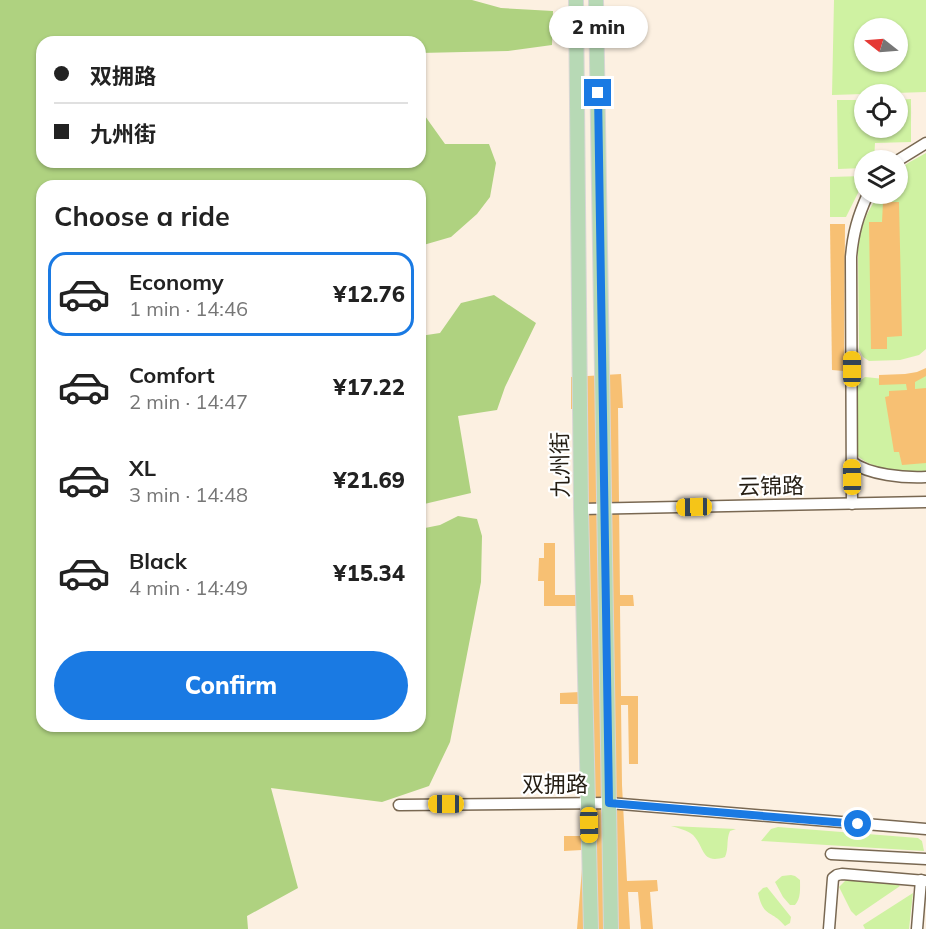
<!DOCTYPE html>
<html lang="en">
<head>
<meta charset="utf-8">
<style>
	:root { --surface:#fff; --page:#f2f2f2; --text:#222; --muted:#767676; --line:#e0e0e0; --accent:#1a7ae3 }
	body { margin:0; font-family:Mulish,"Noto Sans SC",sans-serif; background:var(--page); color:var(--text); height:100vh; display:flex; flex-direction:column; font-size:22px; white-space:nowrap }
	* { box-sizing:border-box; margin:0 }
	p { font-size:20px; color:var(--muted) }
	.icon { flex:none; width:33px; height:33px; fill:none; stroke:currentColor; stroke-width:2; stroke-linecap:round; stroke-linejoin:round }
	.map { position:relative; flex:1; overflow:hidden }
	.panel { position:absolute; left:36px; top:180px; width:390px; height:552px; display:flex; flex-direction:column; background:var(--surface); border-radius:18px; box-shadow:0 2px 4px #0004 }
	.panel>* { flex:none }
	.top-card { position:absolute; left:36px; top:36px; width:390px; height:132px; border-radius:18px; box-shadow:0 2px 4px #0004; display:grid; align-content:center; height:132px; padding:0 18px; background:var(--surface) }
	.needle { width:39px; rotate:287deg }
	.fabs { position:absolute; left:854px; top:18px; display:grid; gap:12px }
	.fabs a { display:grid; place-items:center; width:54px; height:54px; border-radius:50%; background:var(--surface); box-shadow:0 2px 4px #0004; font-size:30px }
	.end { position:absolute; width:27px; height:27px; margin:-14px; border:8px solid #1a7ae3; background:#fff; box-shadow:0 0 0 3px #fff }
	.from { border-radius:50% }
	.bubble { position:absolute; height:42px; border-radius:21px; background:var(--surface); box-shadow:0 2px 4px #0004; font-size:20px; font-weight:800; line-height:42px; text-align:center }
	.car { position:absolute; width:18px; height:36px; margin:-18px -9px; border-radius:8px; box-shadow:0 0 4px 2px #0007; background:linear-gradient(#f5c518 24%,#345 0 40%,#f5c518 0 76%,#345 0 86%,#f5c518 0) }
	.top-card b { display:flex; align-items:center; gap:21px; height:57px; font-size:22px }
	.top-card b+b { border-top:2px solid var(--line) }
	.top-card i { width:15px; height:15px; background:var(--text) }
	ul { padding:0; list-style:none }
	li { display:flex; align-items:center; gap:18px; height:84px; margin:0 12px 9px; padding:0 6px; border:3px solid transparent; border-radius:18px }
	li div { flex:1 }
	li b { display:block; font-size:22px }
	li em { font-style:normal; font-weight:800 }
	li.selected { border-color:var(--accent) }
	li>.icon { width:54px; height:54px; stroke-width:1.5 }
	h2 { padding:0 18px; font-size:27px; line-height:72px }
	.primary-button { display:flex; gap:12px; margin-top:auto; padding:12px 18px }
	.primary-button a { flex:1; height:69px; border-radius:36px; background:var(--accent); color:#fff; font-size:24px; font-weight:800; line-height:69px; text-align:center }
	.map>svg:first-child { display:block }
</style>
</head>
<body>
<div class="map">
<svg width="926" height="929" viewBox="0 0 926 929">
	<rect width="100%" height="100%" fill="#fcf0e1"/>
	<!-- green -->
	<g fill="#cff2a2" fill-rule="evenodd">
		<path d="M834,0H926V92L832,95ZM897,28V62H864V28Z"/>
		<path d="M911,99V142L875,143L874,160H864V168L838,169L837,100H864V128H897V100Z"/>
		<path d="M926,153V349L919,355L900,360L869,361L863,357L859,349L858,251C860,228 866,213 879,194H897V172L908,163Z"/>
		<path d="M864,176V181L846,217H830V177Z"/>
		<path d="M926,374V472C920,472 913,474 906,473C893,472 865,465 857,455L858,386L860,381L865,377L904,381Z"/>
		<path d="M671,826L736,829L730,831C726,840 729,848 725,857C701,865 705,847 693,835C687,830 678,828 671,826Z"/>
		<path d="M778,827L918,838L922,841L924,851L761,841L771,829Z"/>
		<path d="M791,875L795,876L800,880C800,889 801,898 795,905H790L783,897L775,882L782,876Z"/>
		<path d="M850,880L895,883L900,886L856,916L851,911L839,887L845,881Z"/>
		<path d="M767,887L791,917L790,923L785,926C771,909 764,919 758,893L763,888Z"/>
		<path d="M913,893L909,929H865L863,925Z"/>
	</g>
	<!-- forest -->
	<g fill="#afd280">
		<path d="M0,0H472L501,8L553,11L552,45L508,51L420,53V42H42V162H420V109L445,144H489L496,163L490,197L477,214L451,237L420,246V186H42V726H420V529L440,525L458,516L477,519L482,536L481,582L450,742L429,786L382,802L271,788L298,888L247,916L248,929H0Z"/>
		<path d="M494,295L536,323L505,387L497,410L458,416L471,493L420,505V336L440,333L461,303Z"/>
	</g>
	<!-- building -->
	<g fill="#f7c073">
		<path d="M883,202H899L902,336L887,337V349H871L869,222H882Z"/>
		<path d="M830,224H845L844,371L832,370Z"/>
		<path d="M926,368V376L915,382V389L926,388V463L902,465L899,452H894L885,397L889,396V391L907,390L906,384L879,385V375L905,374L917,372Z"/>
		<path d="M621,374L623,408H618L620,595H633L634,606H620L621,696H638V764H629L628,705H621L622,785L627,881L657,880L658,891L650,892L653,929H641L638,892H628L630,929H577L582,869V850L564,851V836H582L580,704H560V693L580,692L579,606H544V581H538L539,558H544V543H555V595H578L575,409H571V377Z"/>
	</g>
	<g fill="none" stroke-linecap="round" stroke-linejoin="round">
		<!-- minor casing -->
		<g stroke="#796852" stroke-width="13">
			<g id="minor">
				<path d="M897,161L926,143"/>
				<path d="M852,462C869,475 904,478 926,477"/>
				<path d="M852,504L851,257C853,233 858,216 868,194"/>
				<path d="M581,509L926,502"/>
				<path d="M399,805L609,803L926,829"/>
				<path d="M831,854L926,859"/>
				<path d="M829,929L833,878L837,875L842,874L926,881"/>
				<path d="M917,929L921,880"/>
			</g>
		</g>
		<!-- major casing -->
		<g stroke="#d8d6d5" stroke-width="16">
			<g id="major">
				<path d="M576,0L581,509L591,929"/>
				<path d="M596,0L611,929"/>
			</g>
		</g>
		<!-- minor -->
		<use href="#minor" stroke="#fff" stroke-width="10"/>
		<!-- major -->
		<use href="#major" stroke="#b7d9b5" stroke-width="14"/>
	</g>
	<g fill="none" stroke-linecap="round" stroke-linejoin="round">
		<!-- route -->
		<path stroke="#1a7ae3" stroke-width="8" d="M598,93L609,803L858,824"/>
	</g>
	<g text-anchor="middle" stroke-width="4.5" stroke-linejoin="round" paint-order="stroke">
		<!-- street labels -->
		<g font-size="22" fill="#241d13" stroke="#fff">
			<text transform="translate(560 465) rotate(-91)" y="8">九州街</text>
			<text transform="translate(771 486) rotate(-1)" y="8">云锦路</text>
			<text x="555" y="792">双拥路</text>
		</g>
	</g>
</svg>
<div class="fabs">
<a><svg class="needle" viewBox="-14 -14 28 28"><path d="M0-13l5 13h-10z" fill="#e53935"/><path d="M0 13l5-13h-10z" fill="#767676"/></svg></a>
<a><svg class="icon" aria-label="locate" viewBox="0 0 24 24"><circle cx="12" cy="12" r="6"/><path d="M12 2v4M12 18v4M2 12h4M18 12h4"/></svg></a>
<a><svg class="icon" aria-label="layers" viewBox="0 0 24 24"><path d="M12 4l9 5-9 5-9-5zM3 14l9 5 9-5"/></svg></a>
</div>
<i class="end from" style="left:858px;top:824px"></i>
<i class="end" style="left:598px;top:93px"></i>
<div class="bubble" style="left:549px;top:6px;width:99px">2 min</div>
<i class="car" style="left:852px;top:369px;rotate:0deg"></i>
<i class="car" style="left:852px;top:477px;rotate:359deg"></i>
<i class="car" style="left:694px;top:507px;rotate:269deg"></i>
<i class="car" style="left:446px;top:804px;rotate:270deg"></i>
<i class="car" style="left:589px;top:825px;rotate:179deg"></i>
<div class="top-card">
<b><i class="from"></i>双拥路</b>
<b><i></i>九州街</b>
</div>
<section class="panel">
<h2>Choose a ride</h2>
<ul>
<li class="selected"><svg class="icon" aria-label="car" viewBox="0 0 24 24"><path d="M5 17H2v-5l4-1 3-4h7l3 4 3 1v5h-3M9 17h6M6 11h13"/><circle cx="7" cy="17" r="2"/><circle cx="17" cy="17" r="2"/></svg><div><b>Economy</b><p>1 min · 14:46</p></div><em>¥12.76</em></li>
<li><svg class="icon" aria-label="car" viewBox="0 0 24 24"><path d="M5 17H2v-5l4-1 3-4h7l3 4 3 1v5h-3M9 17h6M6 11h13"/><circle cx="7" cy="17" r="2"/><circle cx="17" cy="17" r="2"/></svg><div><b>Comfort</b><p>2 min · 14:47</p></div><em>¥17.22</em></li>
<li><svg class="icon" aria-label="car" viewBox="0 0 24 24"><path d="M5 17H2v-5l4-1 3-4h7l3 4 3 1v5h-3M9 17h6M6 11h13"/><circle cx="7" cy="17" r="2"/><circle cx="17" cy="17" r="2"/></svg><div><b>XL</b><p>3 min · 14:48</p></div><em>¥21.69</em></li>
<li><svg class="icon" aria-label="car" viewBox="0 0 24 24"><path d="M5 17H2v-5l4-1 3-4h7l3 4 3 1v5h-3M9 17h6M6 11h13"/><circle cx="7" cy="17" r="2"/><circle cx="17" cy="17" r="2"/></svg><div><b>Black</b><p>4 min · 14:49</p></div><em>¥15.34</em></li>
</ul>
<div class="primary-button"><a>Confirm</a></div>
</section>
</div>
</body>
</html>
